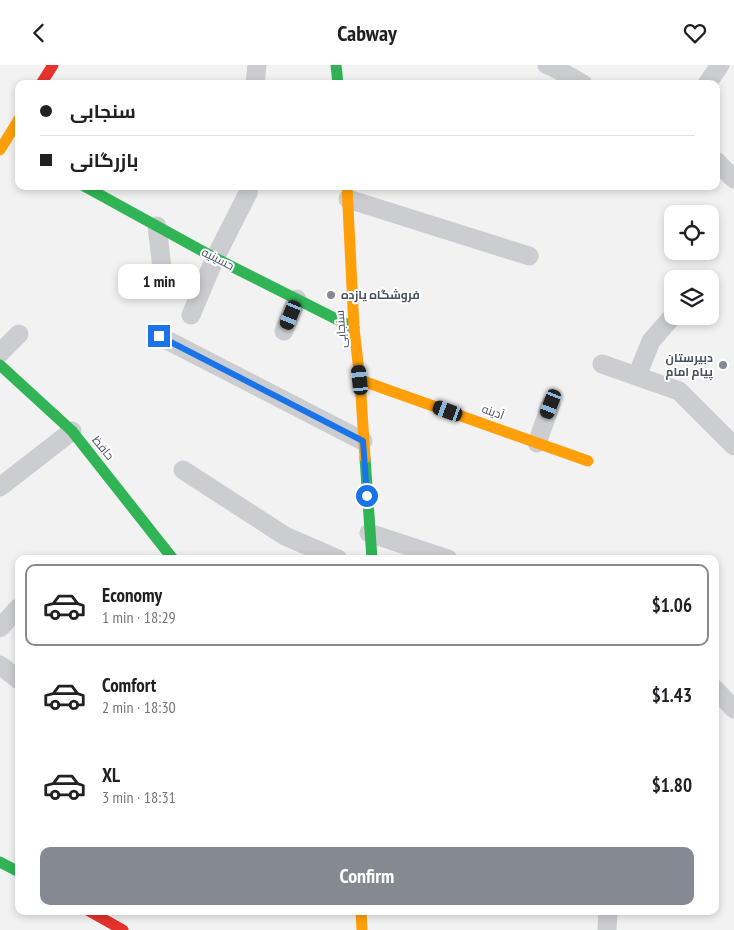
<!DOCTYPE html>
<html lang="en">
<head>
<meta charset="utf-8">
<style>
	:root { --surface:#fff; --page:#f6f6f6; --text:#202124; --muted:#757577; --line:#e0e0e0; --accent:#858a92 }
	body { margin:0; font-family:"PT Sans Narrow",Cairo,sans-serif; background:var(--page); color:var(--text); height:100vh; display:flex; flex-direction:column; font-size:19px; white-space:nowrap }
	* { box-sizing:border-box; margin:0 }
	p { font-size:16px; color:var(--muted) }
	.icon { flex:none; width:28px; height:28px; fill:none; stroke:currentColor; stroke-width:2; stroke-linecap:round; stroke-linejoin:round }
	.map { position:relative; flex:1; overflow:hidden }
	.details { position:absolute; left:15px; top:490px; width:704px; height:360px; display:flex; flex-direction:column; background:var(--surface); border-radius:10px; box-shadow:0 2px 8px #0003 }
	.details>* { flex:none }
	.guide { position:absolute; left:15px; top:15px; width:705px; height:110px; border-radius:10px; box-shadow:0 2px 8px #0003; display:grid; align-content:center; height:110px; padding:0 25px; background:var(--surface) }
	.fabs { position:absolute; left:664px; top:140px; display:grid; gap:10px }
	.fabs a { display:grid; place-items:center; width:55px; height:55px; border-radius:10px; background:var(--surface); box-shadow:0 2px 8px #0003; font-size:25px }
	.end { position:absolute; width:22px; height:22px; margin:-11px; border:6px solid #1a73e8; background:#fff; box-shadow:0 0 0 2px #fff }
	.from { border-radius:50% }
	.bubble { position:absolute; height:35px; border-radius:10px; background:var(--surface); box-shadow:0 2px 8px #0003; font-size:16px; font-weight:600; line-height:35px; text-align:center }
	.car { position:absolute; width:15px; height:30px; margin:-15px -8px; border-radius:6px; box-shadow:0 0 4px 1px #0007; background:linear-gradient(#222 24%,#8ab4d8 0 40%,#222 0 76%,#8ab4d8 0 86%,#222 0) }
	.guide b { display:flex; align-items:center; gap:18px; height:48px; font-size:19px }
	.guide b+b { border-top:1px solid var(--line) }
	.guide i { width:12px; height:12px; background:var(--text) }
	ul { padding:9px 0 0; list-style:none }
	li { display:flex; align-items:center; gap:15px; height:82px; margin:0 10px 8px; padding:0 15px; border:2px solid transparent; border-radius:10px }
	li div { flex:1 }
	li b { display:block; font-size:19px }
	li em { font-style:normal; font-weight:600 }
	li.on { border-color:var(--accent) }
	li>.icon { width:45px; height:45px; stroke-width:1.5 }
	.primary-button { display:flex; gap:10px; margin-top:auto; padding:10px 25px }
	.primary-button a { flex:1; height:58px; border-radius:10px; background:var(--accent); color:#fff; font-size:20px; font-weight:600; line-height:58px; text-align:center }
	header { display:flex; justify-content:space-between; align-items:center; height:65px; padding:0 25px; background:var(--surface); font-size:22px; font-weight:600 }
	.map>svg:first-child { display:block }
</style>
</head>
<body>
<header><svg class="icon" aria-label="back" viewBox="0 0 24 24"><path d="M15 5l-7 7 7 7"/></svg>Cabway<svg class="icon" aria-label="heart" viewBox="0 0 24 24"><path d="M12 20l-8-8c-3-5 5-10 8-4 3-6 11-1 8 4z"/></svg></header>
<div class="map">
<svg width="734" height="865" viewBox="0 0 734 865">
	<rect width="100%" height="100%" fill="#f2f2f2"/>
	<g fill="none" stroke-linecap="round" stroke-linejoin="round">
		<!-- street -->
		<g stroke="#cccdd0" stroke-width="19">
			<path d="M547,0L553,2L583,19"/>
			<path d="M255,19L257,0"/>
			<path d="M707,19L720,0"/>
			<path d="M716,96L734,114"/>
			<path d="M348,134L529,191"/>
			<path d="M157,161L164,219"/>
			<path d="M191,250L215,193L248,128L249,121"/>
			<path d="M284,266L297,234"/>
			<path d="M159,271L363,376"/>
			<path d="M0,288L19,269"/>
			<path d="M602,299L679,326L734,381"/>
			<path d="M637,311L651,276L673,251"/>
			<path d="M537,378L551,339"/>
			<path d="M183,405L285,471L338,494"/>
			<path d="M0,422L72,366"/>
			<path d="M369,468L448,494"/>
			<path d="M0,563L18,543"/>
			<path d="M0,600L19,615"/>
			<path d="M715,624L734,644"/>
			<path d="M607,865L608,846"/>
		</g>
		<!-- fast -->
		<g stroke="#30b455" stroke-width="11">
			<path d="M336,0L338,19"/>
			<path d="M84,121L215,193L354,263"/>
			<path d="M0,300L72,366L173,494"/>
			<path d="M365,393L372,494"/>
			<path d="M0,797L19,807"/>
		</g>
		<!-- slow -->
		<g stroke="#ff9f0a" stroke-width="11">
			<path d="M0,85L19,54"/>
			<path d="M347,121L354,263L360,315L365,393"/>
			<path d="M360,315L588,396"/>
			<path d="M361,846L362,865"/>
		</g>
		<!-- jam -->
		<g stroke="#e5322d" stroke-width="11">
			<path d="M41,19L53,0"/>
			<path d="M89,846L123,865"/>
		</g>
	</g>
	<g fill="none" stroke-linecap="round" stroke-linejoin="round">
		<!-- route -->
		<path stroke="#1a73e8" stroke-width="6" d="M159,271L363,376L367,431"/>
	</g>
	<!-- markers -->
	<g fill="#858a92" stroke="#fff" stroke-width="2">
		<circle cx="331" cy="230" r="5"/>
		<circle cx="723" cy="300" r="5"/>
	</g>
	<g text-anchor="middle" stroke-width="4" stroke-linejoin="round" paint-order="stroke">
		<!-- street labels -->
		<g font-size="12" fill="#4a525e" stroke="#fff">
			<text transform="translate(218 194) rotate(27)" y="4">حسینیه</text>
			<text transform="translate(341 264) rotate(-94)" y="4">سنجابی</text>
			<text transform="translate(493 347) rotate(20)" y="4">آدینه</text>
			<text transform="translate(103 383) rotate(51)" y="4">حافظ</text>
		</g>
		<!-- poi labels -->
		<g font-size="12" font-weight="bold" fill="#4a525e" stroke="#fff" text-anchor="start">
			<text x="341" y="234">فروشگاه یازده</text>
			<text x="713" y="297" text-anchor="end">دبیرستان<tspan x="713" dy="14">پیام امام</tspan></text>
		</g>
	</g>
</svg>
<div class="fabs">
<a><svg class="icon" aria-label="locate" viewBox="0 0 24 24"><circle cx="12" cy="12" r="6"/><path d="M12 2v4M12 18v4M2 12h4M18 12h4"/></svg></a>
<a><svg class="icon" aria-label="layers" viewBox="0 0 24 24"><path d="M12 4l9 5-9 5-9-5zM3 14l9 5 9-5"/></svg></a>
</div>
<i class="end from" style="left:367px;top:431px"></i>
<i class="end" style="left:159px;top:271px"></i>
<div class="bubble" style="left:118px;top:199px;width:82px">1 min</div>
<i class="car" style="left:291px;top:250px;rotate:202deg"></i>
<i class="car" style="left:360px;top:315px;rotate:354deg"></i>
<i class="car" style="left:551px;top:339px;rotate:201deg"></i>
<i class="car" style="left:448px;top:346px;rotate:290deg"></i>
<div class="guide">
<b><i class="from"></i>سنجابی</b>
<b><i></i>بازرگانی</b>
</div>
<section class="details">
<ul>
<li class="on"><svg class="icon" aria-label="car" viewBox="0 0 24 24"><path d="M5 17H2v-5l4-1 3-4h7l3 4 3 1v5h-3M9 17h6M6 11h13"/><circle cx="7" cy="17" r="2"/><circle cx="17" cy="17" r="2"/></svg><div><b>Economy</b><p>1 min · 18:29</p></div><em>$1.06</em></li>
<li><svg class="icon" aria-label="car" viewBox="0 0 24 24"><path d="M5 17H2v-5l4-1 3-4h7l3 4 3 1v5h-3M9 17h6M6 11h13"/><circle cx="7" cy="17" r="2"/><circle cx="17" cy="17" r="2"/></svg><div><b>Comfort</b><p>2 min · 18:30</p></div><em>$1.43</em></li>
<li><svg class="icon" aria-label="car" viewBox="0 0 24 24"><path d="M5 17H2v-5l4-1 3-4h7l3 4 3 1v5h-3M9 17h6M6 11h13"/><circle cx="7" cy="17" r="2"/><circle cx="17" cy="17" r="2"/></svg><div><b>XL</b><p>3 min · 18:31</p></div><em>$1.80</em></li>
</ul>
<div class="primary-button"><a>Confirm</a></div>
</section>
</div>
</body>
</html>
